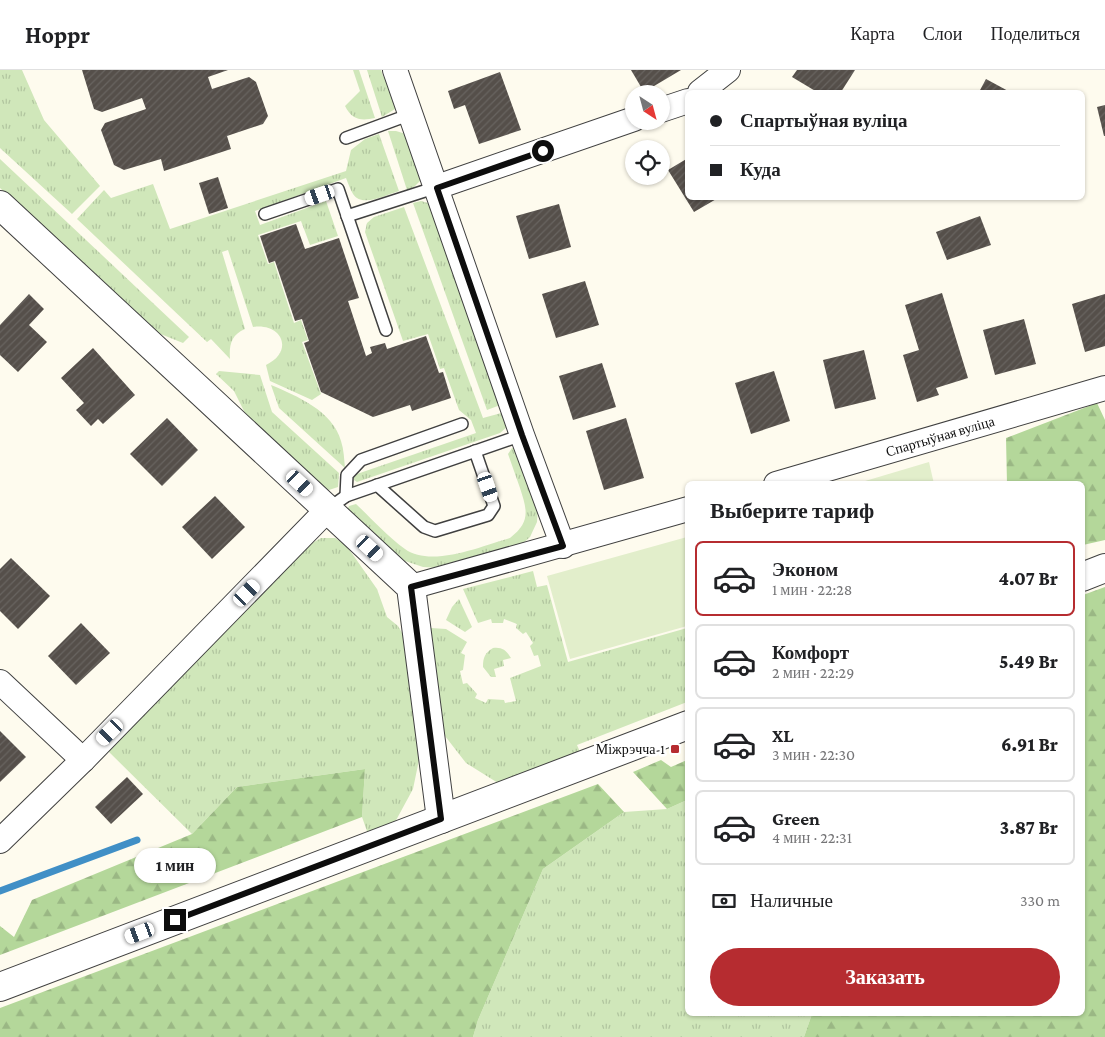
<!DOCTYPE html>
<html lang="ru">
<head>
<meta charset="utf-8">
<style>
	:root { --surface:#fff; --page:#f6f6f6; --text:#202124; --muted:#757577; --line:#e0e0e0; --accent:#b62c30 }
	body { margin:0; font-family:"Crimson Pro",serif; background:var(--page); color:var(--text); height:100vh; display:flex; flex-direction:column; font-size:19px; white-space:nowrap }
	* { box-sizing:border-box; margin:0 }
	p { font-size:16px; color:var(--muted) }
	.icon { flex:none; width:28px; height:28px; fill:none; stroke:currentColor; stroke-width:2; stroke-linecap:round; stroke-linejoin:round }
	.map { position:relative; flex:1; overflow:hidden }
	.panel { position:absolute; left:685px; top:411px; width:400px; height:535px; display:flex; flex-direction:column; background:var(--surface); border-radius:8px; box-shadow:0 1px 4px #0004 }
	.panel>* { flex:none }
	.hud { position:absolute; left:685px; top:20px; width:400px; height:110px; border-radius:8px; box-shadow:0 1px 4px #0004; display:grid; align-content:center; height:110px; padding:0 25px; background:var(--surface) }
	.needle { width:32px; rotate:144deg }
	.tools { position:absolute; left:625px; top:15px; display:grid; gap:10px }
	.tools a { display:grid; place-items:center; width:45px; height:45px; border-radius:50%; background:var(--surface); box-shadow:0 1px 4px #0004; font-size:25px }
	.end { position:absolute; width:22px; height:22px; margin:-11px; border:6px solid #0d0d0d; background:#fff; box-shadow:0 0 0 2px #fff }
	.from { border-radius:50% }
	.bubble { position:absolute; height:35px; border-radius:18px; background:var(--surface); box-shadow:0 1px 4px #0004; font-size:16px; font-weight:800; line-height:35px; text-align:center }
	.car { position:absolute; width:15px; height:30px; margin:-15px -8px; border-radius:6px; box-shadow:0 0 4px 1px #0007; background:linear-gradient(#fff 24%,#345 0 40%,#fff 0 76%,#345 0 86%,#fff 0) }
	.hud b { display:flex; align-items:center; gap:18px; height:48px; font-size:19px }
	.hud b+b { border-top:1px solid var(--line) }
	.hud i { width:12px; height:12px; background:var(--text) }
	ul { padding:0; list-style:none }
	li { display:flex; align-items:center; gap:15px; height:75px; margin:0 10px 8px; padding:0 15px; border:2px solid var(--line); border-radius:8px }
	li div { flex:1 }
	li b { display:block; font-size:19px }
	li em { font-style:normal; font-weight:800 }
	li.selected { border-color:var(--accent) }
	li>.icon { width:45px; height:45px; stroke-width:1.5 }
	h2 { padding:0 25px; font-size:22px; line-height:60px }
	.pay { display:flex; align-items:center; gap:12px; height:55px; padding:0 25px; font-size:19px }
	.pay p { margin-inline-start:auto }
	.cta { display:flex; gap:10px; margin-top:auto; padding:10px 25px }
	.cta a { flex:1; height:58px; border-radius:30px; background:var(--accent); color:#fff; font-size:20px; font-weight:800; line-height:58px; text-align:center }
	header { display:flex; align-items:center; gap:30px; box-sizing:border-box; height:70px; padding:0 25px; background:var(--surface); border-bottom:1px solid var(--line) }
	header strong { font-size:24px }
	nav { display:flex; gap:28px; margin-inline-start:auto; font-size:18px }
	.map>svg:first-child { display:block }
</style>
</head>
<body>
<header>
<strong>Hoppr</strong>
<nav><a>Карта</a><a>Слои</a><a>Поделиться</a></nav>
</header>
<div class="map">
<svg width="1105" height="967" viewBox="0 0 1105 967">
	<defs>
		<pattern id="grass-tufts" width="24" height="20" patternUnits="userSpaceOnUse" patternTransform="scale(1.25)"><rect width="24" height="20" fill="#d0e7ba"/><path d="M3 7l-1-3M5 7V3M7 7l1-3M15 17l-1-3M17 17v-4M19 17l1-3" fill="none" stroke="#b1c59f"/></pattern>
		<pattern id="forest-firs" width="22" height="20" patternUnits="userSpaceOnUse" patternTransform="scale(1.25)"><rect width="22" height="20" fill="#b4d79a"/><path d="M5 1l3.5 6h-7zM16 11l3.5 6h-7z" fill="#9ab784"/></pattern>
		<pattern id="building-hatch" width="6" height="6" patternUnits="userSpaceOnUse" patternTransform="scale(1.25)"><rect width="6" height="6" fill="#554f4a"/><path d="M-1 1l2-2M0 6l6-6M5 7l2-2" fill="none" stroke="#686460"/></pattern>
	</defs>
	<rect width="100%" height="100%" fill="#fefbee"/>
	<!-- grass -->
	<g fill="url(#grass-tufts)">
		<path d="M0,0H22L44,50L100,116L72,144L0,78Z"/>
		<path d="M353,0H359L375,48C361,51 352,50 345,36L360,21Z"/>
		<path d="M367,0H381L383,6L393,17L398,32L395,39L382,47Z"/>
		<path d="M388,61H396L406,64L421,97L420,111L414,117L407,120Z"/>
		<path d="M379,64L399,121C386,125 362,138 353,124C350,119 348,113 346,108L255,141L260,155L326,131L338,166L310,175L301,151L258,165L268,194L274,192L294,253L301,250L308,270L302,272L321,324L312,330L270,311L266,295C294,282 283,253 253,257L228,180L222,182L245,259C231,265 229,275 230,289L211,269L207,272L77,149L104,120L111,128L153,114L170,159L346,101L351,80L365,69Z"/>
		<path d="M0,89L189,267L183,273L153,261L0,118Z"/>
		<path d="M421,131L428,133L433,139L503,334L487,340L413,133Z"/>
		<path d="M404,137L483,348L505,342L507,357L500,363L357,412L354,410V407L357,404L476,363L471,350L459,340L444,298L440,299L428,264L403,271L365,162L367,153L374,147Z"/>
		<path d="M219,301L260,305L272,342L339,403L338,417L329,420L321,417L247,347L234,321L216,304Z"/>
		<path d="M271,315C297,326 333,341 341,371C344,380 344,389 345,398L279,338Z"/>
		<path d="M512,378H515L538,436L537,452L530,467L519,477L441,498L423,497L402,490L348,443L347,440L349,436L356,434C372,449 387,466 405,479C431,498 482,476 510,468C531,452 527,440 520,418C516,407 512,395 508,384Z"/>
		<path d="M321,468H335L346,475L377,519L387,547L398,556L405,568L420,685L413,719L394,754L368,764L362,747L365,699L237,717L192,764L108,681L309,475Z"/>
		<path d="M533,501L537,517L547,515L568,592L687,558V632L577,675L580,682L498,713L466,693L445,666L430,569L431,558L446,559L467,572L461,583L465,585L463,600L460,601L463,614L467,613L477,624L475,628L486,633L488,629L504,630L505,633L516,631L510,608L541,596L538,585L534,586L530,576L533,573L526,562L523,564L516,558L517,554L504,549L503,553H492L491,549L478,553L463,519Z"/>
		<path d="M459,529L472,557L465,562L446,550L452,537Z"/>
		<path d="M493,578C502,577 506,580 511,588L503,590L504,596L494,599L496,607H491L483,597C483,587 485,583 493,578Z"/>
		<path d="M687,730L688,944H812L804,967H473L478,950L543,799L624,742L667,739Z"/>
	</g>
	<!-- forest -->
	<g fill="url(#forest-firs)">
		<path d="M1097,333L1105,350V470L1083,475L1082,414H1007L1006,368Z"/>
		<path d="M1105,517V967H804L812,944H1082L1083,525Z"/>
		<path d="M661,690L671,697L687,690V730L667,739L633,702Z"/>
		<path d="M365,699L362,747L0,885V856L14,867L32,830L192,764L237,717Z"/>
		<path d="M598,714L624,742L543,799L478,950L473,967H0V938Z"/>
	</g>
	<!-- pitch -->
	<g fill="#e2eecb">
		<path d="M929,392L934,414H855Z"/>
		<path d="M687,467V556L570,589L547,506Z"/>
	</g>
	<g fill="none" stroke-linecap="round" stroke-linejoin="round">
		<!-- stream -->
		<path stroke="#408fc6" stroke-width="7" d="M0,821L137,770"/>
	</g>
	<!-- building -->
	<g fill="url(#building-hatch)">
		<path d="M82,0H228L208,7L212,19L249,7L256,12L268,46L263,54L227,66L231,79L164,101L161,89L124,100L114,95L101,60L105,53L146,39L142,28L102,42L94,39Z"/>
		<path d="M631,0H681L644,22Z"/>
		<path d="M797,0H855L841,22H817L792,7Z"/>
		<path d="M500,2L521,60L479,74L465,35L454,39L448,21Z"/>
		<path d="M986,9L1010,22H979Z"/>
		<path d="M1105,35V66H1104L1097,37Z"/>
		<path d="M688,88V128H718L694,142L668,100Z"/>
		<path d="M218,107L228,138L209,144L199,113Z"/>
		<path d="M559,134L571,177L529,189L516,146Z"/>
		<path d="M980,146L991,175L947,190L936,162Z"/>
		<path d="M296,154L305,179L339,168L359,228L348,231L366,286L372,283L370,277L385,273L387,279L426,266L439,303L443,302L451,328L412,341L410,335L373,347L321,322L304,273L309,271L302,249L295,251L275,191L269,193L260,166Z"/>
		<path d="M585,211L599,255L556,268L542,224Z"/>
		<path d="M942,223L968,308L936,318L939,325L917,332L903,285L919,280L905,235Z"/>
		<path d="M29,224L44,239L29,255L47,272L18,302L0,285V255Z"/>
		<path d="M1105,224V276L1085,282L1072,234Z"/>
		<path d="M1024,249L1036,294L995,305L983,260Z"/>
		<path d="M93,278L135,325L103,354L98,349L91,356L76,340L84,333L61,308Z"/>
		<path d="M864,280L876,329L835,339L823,290Z"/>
		<path d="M602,293L616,337L573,350L559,306Z"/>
		<path d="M774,301L790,351L751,364L735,313Z"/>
		<path d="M167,348L198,380L162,416L130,384Z"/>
		<path d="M626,348L644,408L604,420L586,361Z"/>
		<path d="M215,426L245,457L212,489L182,457Z"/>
		<path d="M11,488L50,526L18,559L0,541V499Z"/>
		<path d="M81,553L110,583L76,615L48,586Z"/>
		<path d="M0,661L26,687L0,712Z"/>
		<path d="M127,707L143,724L111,754L95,737Z"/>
	</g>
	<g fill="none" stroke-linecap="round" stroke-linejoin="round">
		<!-- service casing -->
		<g stroke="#404040" stroke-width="14">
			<g id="service">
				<path d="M346,68L411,44"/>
				<path d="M265,144L338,119L386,260"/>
				<path d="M347,146L437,117"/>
				<path d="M377,415L424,457L435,461L488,445L494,436L475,381"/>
				<path d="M346,426L347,405L361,390L462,354"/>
				<path d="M328,439L346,426L522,365"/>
			</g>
		</g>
		<!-- minor casing -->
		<g stroke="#404040" stroke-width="26">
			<g id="minor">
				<path d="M395,0L522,365L563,476"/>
				<path d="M700,22L728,0"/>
				<path d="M661,40L688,31"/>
				<path d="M437,117L634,49"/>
				<path id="s1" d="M776,414L1105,318"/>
				<path d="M411,517L688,439"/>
				<path d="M0,612L83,690"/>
				<path d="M0,771L83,690L328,439"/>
			</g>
		</g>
		<!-- tertiary casing -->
		<g stroke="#404040" stroke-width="30">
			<g id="tertiary">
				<path d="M0,135L411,517L441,749"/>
				<path d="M1082,507L1105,498"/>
				<path d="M0,917L688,655"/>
			</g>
		</g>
		<!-- service -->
		<use href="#service" stroke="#fff" stroke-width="11"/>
		<!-- minor -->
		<use href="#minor" stroke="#fff" stroke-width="24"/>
		<!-- tertiary -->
		<use href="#tertiary" stroke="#fff" stroke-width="28"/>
	</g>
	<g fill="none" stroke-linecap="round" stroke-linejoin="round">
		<!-- route -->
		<path stroke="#0d0d0d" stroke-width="6" d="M175,850L441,749L411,517L563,476L522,365L437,118L543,81"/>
	</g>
	<!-- markers -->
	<rect fill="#b62c30" stroke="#fff" stroke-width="2" x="670" y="674" width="10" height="10" rx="2.5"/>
	<g text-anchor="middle" stroke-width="5" stroke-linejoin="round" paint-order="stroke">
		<!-- street labels -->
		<g font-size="14" fill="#0d0d0d" stroke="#fff">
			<text dy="5" stroke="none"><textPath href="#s1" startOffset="171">Спартыўная вуліца</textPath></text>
		</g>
		<!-- poi labels -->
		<g font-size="14" fill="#0d0d0d" stroke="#fff" text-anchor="end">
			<text x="665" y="684">Міжрэчча-1</text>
		</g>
	</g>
</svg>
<div class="tools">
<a><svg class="needle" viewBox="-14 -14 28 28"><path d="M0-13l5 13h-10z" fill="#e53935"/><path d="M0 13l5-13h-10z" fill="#757577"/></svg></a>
<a><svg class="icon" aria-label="locate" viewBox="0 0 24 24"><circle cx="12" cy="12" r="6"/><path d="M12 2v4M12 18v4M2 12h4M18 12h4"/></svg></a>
</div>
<i class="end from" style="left:543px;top:81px"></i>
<i class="end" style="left:175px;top:850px"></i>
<div class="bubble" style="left:134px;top:778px;width:82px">1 мин</div>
<i class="car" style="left:320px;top:125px;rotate:251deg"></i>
<i class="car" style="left:300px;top:413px;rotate:133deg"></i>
<i class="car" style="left:488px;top:417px;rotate:161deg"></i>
<i class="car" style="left:370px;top:478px;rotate:133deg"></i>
<i class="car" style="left:247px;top:523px;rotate:44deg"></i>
<i class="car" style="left:110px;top:662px;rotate:225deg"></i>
<i class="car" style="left:140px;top:863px;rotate:249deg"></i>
<div class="hud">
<b><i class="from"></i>Спартыўная вуліца</b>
<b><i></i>Куда</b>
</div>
<section class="panel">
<h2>Выберите тариф</h2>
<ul>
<li class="selected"><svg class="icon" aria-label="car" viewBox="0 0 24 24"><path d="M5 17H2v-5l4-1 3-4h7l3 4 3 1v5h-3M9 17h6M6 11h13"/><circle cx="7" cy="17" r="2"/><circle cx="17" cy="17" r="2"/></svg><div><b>Эконом</b><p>1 мин · 22:28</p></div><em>4.07 Br</em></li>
<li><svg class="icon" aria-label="car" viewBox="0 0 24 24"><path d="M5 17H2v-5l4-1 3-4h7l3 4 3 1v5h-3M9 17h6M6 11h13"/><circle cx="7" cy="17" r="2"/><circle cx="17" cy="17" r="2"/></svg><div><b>Комфорт</b><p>2 мин · 22:29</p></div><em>5.49 Br</em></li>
<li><svg class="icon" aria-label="car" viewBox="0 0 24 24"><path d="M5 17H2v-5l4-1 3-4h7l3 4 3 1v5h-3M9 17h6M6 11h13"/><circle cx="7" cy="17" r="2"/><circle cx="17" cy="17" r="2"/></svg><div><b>XL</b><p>3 мин · 22:30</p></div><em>6.91 Br</em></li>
<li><svg class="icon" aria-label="car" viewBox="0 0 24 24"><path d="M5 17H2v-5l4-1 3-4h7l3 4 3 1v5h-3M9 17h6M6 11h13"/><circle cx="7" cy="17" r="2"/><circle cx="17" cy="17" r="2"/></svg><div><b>Green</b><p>4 мин · 22:31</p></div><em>3.87 Br</em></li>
</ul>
<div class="pay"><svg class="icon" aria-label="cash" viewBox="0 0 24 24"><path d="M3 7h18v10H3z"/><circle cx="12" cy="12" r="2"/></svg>Наличные<p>330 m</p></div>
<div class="cta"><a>Заказать</a></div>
</section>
</div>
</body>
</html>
